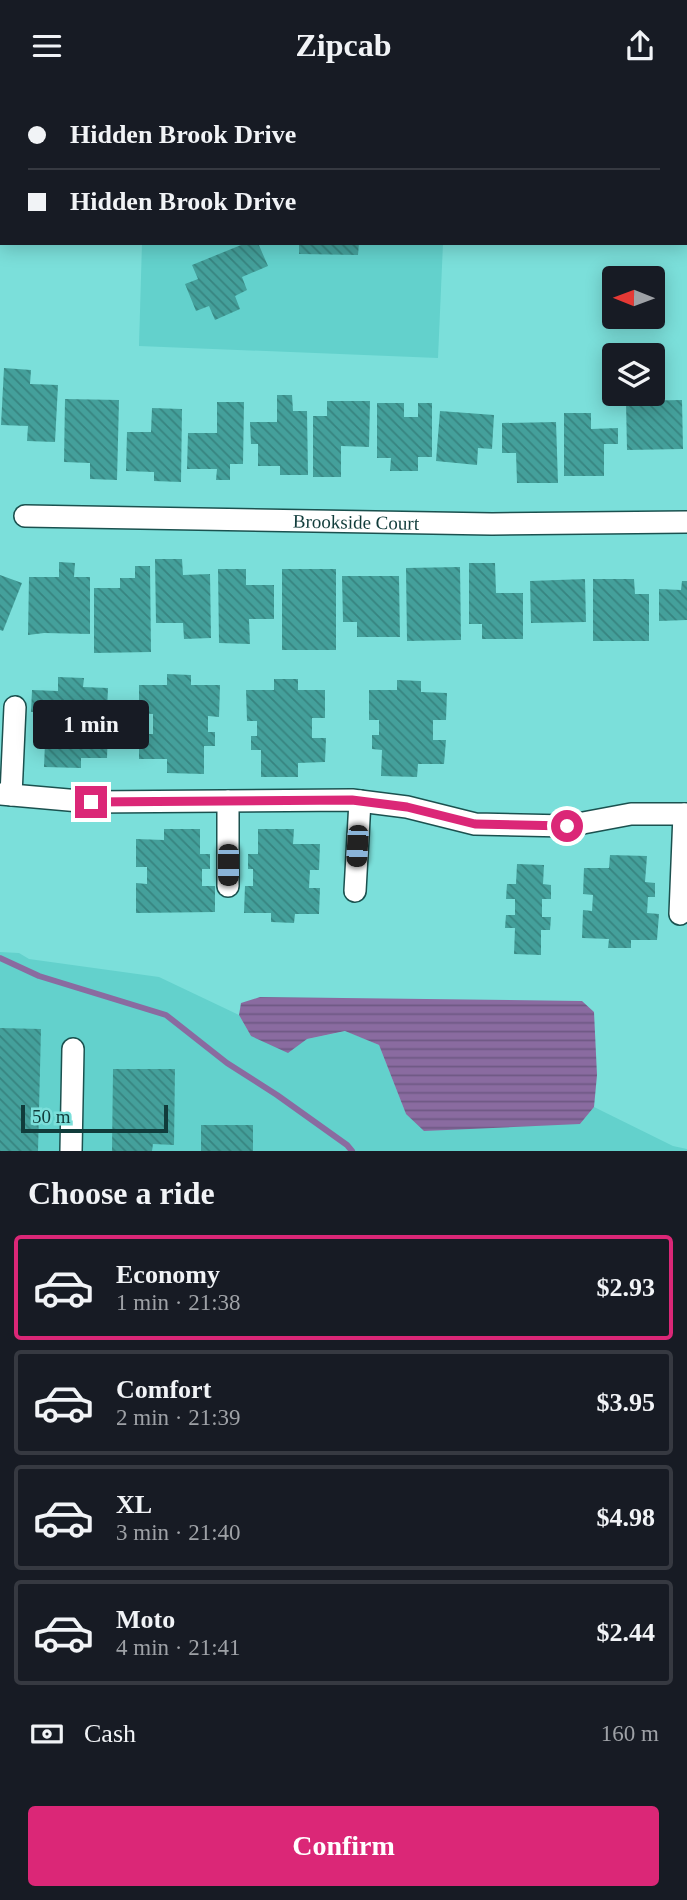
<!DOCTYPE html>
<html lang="en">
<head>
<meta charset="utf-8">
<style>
	:root { --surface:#171b24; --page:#20242c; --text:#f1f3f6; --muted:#9ea1a6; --line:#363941; --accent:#db2777 }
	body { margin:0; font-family:"Times New Roman",serif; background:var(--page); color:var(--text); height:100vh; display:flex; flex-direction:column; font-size:26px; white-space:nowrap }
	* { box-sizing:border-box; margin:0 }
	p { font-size:23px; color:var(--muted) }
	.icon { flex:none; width:38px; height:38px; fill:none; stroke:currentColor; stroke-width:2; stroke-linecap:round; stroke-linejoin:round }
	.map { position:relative; height:1060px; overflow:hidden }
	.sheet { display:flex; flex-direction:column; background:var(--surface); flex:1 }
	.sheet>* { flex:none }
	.hud { position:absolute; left:0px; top:0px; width:688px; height:154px; box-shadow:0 4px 18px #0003; display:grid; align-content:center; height:154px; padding:0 28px; background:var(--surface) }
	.needle { width:46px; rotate:271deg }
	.controls { position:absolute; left:602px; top:175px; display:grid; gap:14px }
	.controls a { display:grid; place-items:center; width:63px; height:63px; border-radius:7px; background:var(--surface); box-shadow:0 4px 18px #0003; font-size:35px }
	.scale { position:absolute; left:21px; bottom:18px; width:147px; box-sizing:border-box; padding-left:7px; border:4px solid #113c3b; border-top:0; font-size:19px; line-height:24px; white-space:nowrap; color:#113c3b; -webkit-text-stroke:5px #7bdfda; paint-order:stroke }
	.end { position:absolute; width:32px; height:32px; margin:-16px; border:9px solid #db2777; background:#fff; box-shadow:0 0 0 4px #fff }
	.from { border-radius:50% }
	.bubble { position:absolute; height:49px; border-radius:7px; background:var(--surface); box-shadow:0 4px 18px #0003; font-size:23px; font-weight:700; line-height:49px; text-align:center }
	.car { position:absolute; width:21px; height:42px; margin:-21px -10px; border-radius:9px; box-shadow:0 0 5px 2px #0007; background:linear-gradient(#222 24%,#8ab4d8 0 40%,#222 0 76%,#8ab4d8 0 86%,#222 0) }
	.hud b { display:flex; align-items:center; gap:24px; height:66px; font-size:26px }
	.hud b+b { border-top:2px solid var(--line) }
	.hud i { width:18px; height:18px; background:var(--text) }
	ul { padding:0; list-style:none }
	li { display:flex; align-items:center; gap:21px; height:105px; margin:0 14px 10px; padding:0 14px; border:4px solid var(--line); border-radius:7px }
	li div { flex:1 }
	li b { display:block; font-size:26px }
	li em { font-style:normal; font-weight:700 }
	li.selected { border-color:var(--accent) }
	li>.icon { width:63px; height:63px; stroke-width:1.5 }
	h2 { padding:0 28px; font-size:32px; line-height:84px }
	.pay { display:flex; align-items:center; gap:18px; height:77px; padding:0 28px; font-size:26px }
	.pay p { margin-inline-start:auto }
	.cta { display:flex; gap:14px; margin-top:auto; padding:14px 28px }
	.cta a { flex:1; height:80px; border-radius:7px; background:var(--accent); color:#fff; font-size:28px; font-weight:700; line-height:80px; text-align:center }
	header { display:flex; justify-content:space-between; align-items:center; height:91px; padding:0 28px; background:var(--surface); font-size:32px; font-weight:700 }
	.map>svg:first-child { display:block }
</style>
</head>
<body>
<header><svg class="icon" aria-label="menu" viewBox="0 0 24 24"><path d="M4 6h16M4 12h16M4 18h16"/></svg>Zipcab<svg class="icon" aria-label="share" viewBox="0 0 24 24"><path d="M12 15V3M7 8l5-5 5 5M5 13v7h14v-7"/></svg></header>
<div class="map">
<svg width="687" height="1060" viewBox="0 0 687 1060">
	<defs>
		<pattern id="water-rules" width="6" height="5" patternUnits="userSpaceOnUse" patternTransform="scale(1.75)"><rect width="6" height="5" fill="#8a6ba0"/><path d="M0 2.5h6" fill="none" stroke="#6f5984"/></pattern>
		<pattern id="building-back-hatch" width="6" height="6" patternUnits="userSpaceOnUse" patternTransform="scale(1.75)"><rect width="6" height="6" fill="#44a09b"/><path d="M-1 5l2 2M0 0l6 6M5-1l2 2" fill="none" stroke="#378480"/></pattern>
	</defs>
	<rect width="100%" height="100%" fill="#7bdfda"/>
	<!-- built -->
	<g fill="#63d1cc">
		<path d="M142,152H443L438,267L139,255Z"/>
		<path d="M0,861L19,862L29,868L159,886L239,924L251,945L307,948L346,940L379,954L406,1023L580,1033L594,1016L673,1055L687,1058V1060H0Z"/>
	</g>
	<!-- water -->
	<path fill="url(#water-rules)" d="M260,906L582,910L594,921L597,984L594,1016L580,1033L424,1040L406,1023L379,954L345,940L307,948L288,962L251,945L239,924L241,912Z"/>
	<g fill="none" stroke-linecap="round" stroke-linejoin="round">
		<!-- stream -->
		<path stroke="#8a6ba0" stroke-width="6" d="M0,867L39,885L166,924L227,972L277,1004L347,1054L352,1060"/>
	</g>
	<!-- building -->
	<g fill="url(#building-back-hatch)">
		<path d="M246,152H258L268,175L242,186L247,199L235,205L240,218L215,229L209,215L196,220L185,193L198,188L192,174Z"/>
		<path d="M299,152H359L358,164L299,163Z"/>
		<path d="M4,277L31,279L30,293L58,294L55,351L27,350L28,335L1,334Z"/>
		<path d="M277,304H292L293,320H307L308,384H280V375H258V353H251L250,331H277Z"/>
		<path d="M65,308L119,309L117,389L90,388V372L64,371Z"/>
		<path d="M682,309L683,358L627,359L626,310Z"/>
		<path d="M327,310H370L369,356L341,355V386H313V325H327Z"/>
		<path d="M217,311H244L243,373H230V389H216L217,378H187L188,342H217Z"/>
		<path d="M377,312H404V326H418V312H432V366H418V380H390L391,367H377Z"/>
		<path d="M152,317L182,318L181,391L154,390V381L126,380L127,341H151Z"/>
		<path d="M440,320L494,324L492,358L478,357L477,374L436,370Z"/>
		<path d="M564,322H591V338L618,337V353H604V385H564Z"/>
		<path d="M556,331L558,392H517L516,362H502V332Z"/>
		<path d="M155,468H182L183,484L210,483L211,547L184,548L183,532H156Z"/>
		<path d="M59,471L75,472L74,486H90V543L44,542L28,544L29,486H59Z"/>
		<path d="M469,472H495L496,502H523V548H482V533H469Z"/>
		<path d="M135,475H150L151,561L94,562V497H120V487H135Z"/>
		<path d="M460,476L461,549L407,550L406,477Z"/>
		<path d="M218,478H246V494H274V528H249L250,553L219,552Z"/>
		<rect x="282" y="478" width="54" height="81"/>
		<path d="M0,484L22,492L3,540L0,539Z"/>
		<path d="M342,485H399L400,546H357V531H343Z"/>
		<path d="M585,488L586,531L531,532L530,490Z"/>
		<path d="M593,488H634L635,503H649V550H593Z"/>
		<path d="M682,490H687V529L659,530V498L681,499Z"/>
		<path d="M167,583L191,584V594H220L219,626L208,625V641H215V655H204V683L167,682V668H139V643H153V623L139,622V594H167Z"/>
		<path d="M58,586L84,587L83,596L108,597L107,619H100L99,638H108L107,667H81V677L44,676L45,652H35L36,638H43V621H31L32,599L58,600Z"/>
		<path d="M274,588H298V599H325V627H312V647H326L325,671L298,672V686H261V659H251V645H257V630H247L246,599H274Z"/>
		<path d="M397,589L421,590V601L447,602L446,629H433V649H446L444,673H418L417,686L381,685L382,659L372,658V644H379V629H369V599H397Z"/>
		<path d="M164,738H200V763H210V778H202V795H215V821L136,822V792L147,793V776H136V748L164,749Z"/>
		<path d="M258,738H294L293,753H320L319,779H310L309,797H320L319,823H295L294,832L271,831V822H244L245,795H253V778H248V763H258Z"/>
		<path d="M610,764L647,765L645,791L655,792V806H648L647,822L659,823L657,849H631V857H608L609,848L582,847L583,819L592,820L593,804L583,803L584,777H609Z"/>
		<path d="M517,773L544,774L543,793L551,794V808H542V826H551L550,839H541V864L514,863L515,837H505L506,824H515V808H506L507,793H516Z"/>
		<path d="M0,937L41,938L38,1060H0Z"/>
		<path d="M113,978H175L174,1054L153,1053L152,1060H112Z"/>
		<rect x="201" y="1034" width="52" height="26"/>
	</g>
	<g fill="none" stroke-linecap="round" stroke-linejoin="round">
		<!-- minor casing -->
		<g stroke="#1b514f" stroke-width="24">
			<g id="minor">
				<path d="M310,0V2"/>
				<path d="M411,2V0"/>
				<path id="s1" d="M25,425L492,433L687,431"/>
				<path d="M0,703L91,711L352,709L407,716L475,733L567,735L631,723H687"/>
				<path d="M11,704L15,616"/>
				<path d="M228,710V795"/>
				<path d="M355,800L360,710"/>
				<path d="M680,823L684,723"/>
				<path d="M71,1060L73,958"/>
			</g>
		</g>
		<!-- minor -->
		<use href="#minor" stroke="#fff" stroke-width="21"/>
	</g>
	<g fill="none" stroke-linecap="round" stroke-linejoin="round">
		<!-- route -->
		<path stroke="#db2777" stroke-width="9" d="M91,711L352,709L407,716L475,733L567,735"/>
	</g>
	<g text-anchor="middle" stroke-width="6" stroke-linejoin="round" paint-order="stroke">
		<!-- street labels -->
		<g font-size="19" fill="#113c3b" stroke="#7bdfda">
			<text dy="7" stroke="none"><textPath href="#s1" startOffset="331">Brookside Court</textPath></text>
		</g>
	</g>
</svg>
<div class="controls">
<a><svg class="needle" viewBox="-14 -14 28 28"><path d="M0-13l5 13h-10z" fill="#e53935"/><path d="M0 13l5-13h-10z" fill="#9ea1a6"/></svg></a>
<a><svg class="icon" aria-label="layers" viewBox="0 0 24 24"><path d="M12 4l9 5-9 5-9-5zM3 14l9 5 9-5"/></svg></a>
</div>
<div class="scale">50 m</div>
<i class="end from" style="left:567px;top:735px"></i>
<i class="end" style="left:91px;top:711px"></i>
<div class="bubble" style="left:33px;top:609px;width:116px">1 min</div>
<i class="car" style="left:357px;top:755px;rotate:183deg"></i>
<i class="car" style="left:228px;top:774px;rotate:180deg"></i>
<div class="hud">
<b><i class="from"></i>Hidden Brook Drive</b>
<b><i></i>Hidden Brook Drive</b>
</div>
</div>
<section class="sheet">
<h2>Choose a ride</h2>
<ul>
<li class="selected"><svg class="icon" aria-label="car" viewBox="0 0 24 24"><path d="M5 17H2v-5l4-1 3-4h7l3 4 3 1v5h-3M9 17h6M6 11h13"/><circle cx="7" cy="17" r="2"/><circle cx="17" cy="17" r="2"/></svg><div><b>Economy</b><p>1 min · 21:38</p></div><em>$2.93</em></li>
<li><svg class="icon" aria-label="car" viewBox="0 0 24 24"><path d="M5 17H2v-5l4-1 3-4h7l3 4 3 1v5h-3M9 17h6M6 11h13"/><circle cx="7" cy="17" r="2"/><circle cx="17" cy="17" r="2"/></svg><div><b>Comfort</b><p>2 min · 21:39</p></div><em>$3.95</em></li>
<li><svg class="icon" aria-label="car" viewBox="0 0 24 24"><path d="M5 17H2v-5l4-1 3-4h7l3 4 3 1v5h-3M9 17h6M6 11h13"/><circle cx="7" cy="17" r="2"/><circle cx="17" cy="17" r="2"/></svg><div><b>XL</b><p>3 min · 21:40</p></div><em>$4.98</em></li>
<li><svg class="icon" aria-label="car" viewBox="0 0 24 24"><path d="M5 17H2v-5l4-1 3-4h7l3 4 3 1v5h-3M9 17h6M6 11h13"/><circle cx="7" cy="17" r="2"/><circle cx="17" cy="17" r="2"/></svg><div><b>Moto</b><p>4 min · 21:41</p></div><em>$2.44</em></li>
</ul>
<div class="pay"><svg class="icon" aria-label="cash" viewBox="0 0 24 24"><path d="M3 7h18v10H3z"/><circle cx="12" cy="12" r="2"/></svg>Cash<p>160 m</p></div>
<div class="cta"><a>Confirm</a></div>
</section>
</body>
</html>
